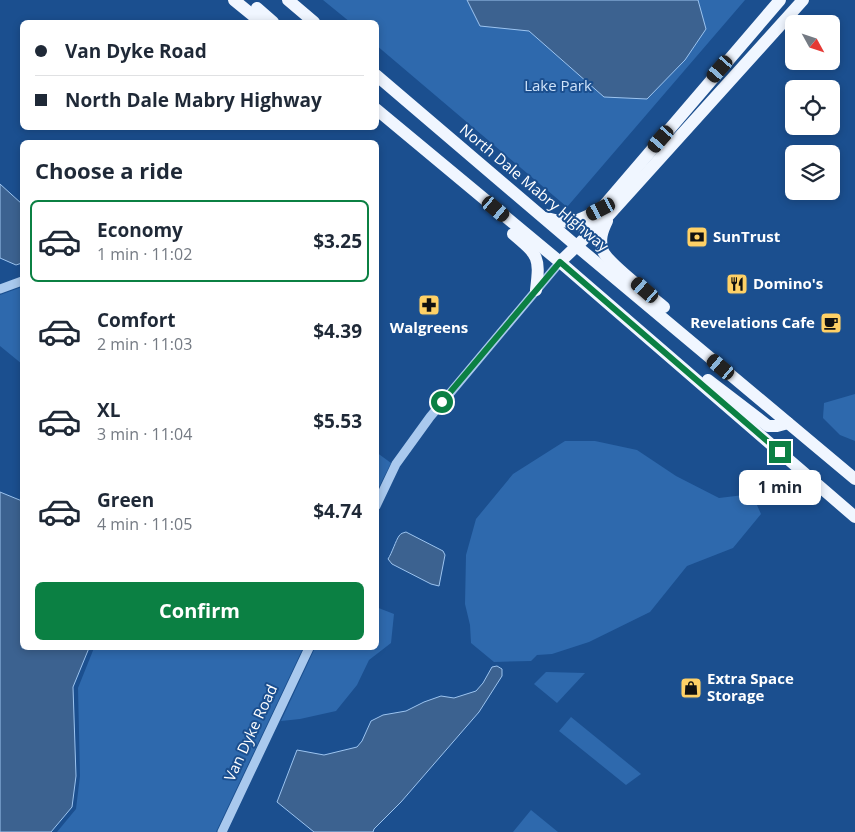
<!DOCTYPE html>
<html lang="en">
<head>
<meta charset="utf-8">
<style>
	:root { --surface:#fff; --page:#f2f2f3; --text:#1f2937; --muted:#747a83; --line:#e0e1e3; --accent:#0b8043 }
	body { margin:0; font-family:"Open Sans",sans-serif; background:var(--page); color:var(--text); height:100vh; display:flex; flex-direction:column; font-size:19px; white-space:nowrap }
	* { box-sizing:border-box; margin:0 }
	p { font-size:16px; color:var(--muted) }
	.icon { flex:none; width:28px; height:28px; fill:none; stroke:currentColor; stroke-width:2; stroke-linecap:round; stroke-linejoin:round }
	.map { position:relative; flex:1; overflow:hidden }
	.panel { position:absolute; left:20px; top:140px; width:359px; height:510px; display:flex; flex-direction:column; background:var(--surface); border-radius:8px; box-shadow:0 2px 8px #0003 }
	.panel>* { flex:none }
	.guide { position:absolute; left:20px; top:20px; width:359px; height:110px; border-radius:8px; box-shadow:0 2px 8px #0003; display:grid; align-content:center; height:110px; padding:0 15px; background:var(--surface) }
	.needle { width:32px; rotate:130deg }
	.buttons { position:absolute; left:785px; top:15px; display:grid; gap:10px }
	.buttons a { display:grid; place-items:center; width:55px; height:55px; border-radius:8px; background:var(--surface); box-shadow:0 2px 8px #0003; font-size:25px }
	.end { position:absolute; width:22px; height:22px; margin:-11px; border:6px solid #0b8043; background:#fff; box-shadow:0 0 0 2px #fff }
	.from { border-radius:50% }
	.bubble { position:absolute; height:35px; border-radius:8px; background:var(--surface); box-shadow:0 2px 8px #0003; font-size:16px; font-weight:700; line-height:35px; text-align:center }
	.car { position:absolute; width:15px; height:30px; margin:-15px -8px; border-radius:6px; box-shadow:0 0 4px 1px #0007; background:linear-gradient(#222 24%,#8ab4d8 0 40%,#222 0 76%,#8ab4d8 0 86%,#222 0) }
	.guide b { display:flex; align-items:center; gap:18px; height:48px; font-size:19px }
	.guide b+b { border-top:1px solid var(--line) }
	.guide i { width:12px; height:12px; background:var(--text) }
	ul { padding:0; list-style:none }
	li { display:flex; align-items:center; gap:15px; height:82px; margin:0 10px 8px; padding:0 5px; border:2px solid transparent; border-radius:8px }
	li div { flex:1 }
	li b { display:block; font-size:19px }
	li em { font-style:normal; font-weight:700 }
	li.on { border-color:var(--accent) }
	li>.icon { width:45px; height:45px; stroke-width:1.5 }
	h2 { padding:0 15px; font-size:22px; line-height:60px }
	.action { display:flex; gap:10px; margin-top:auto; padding:10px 15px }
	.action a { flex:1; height:58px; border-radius:8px; background:var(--accent); color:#fff; font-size:20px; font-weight:700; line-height:58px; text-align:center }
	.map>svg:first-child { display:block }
</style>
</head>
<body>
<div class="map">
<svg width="855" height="832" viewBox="0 0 855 832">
	<rect width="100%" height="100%" fill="#1b4f8f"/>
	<!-- green -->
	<g fill="#2e69ad">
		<path d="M323,0H745L567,207L376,45V22H350Z"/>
		<path d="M22,287V364L0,346V295Z"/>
		<path d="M855,394V441L840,435L823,418L824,403Z"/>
		<path d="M565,441H595L637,450L676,476L719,498L752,494L761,514L733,548L687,566L650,612L589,642L552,654L537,655L531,661L494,662L471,643L470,625L465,604L466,555L476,519L513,474Z"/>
		<path d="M376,452L391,463L376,493Z"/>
		<path d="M376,607L394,614L391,643L369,660L357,685L336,711L300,719L281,721L315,648H376Z"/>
		<path d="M94,648H303L216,832H57L76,809L80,776L78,688Z"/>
		<path d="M546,672L585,673L557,703L534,684Z"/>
		<path d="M571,717L641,774L626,785L559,731Z"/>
		<path d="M531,810L558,832H513Z"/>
	</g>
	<!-- water -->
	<g fill="#3c6290" stroke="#9cc4f0">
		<path d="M467,0H698L706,29L685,60L647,99L604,97L529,31L480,26Z"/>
		<path d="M0,184L22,204V263L16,265L0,258Z"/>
		<path d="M0,492L22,501V648H89L73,687L76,776L72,807L51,832H0Z"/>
		<path d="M406,532L443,551L445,555L439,586L431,584L392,564L388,559C392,553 396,540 399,536C401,533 403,533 406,532Z"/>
		<path d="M497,666L502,669V676L479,712L401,802L374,829L373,832H314L277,802L297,750L324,755L357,747L362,741L371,721L383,715L406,711L424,702L441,696L454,698L476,691L483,683L492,667Z"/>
	</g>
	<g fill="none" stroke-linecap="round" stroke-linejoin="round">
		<!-- minor -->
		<g stroke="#a9c9ee" stroke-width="9">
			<path d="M0,289L22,281"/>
			<path d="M376,506L396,464L430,417L560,262"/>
			<path d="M222,832L309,648"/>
		</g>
		<!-- major -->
		<g stroke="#f0f6ff" stroke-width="12">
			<path d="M234,0L261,22"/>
			<path d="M288,0L314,22"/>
			<path d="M257,8L273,22"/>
			<path d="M376,75L573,243L855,479"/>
			<path d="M376,109L560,262L855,517"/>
			<path d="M547,218C570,225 576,222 597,211"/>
			<path d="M607,221C602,231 599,240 603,251C607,262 652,297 664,307"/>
			<path d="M584,229L780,0"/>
			<path d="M513,234C539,256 540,257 536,290"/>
			<path d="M560,262L609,215L803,0"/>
			<path d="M708,380L768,426H777L788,423"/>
		</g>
	</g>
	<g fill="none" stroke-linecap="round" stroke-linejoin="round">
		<!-- route -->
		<path stroke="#0b8043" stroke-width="6" d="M442,402L560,262L780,452"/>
	</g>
	<!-- icons -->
	<defs>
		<g id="bank-square" transform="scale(1.125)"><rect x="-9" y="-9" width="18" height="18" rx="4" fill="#ffd166" stroke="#1b4f8f"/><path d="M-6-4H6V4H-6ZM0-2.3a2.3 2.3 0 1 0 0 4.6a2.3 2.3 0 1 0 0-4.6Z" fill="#111"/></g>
		<g id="restaurant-square" transform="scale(1.125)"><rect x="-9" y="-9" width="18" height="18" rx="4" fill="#ffd166" stroke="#1b4f8f"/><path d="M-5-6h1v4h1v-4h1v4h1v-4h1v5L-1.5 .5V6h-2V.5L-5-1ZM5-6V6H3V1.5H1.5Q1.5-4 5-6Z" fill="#111"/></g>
		<g id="pharmacy-square" transform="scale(1.125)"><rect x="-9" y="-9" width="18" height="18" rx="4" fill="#ffd166" stroke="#1b4f8f"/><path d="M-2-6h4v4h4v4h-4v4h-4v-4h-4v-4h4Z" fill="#111"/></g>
		<g id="cafe-square" transform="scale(1.125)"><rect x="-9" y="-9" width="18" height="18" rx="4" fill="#ffd166" stroke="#1b4f8f"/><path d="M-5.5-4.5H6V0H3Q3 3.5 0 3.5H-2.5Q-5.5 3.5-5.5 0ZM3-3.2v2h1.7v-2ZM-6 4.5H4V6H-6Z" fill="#111"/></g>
		<g id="shop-square" transform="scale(1.125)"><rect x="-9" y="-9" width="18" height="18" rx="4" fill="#ffd166" stroke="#1b4f8f"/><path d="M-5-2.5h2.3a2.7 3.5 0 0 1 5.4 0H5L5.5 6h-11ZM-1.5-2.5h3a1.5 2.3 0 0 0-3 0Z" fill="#111"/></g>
	</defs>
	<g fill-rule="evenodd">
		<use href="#bank-square" x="697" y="237"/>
		<use href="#restaurant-square" x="737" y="284"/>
		<use href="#pharmacy-square" x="429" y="305"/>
		<use href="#cafe-square" x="831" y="323"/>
		<use href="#shop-square" x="691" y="688"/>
	</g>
	<g text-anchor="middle" stroke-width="4" stroke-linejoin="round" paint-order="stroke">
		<!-- park labels -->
		<g font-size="15" fill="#cfe3fa" stroke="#1b4f8f">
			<text x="558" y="91">Lake Park</text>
		</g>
		<!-- street labels -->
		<g font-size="15" fill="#fff" stroke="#1b4f8f">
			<text transform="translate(534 188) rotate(40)" y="5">North Dale Mabry Highway</text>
			<text transform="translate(251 733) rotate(-65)" y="5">Van Dyke Road</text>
		</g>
		<!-- poi labels -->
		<g font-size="15" font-weight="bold" fill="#fff" stroke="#1b4f8f" text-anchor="start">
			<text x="713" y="242">SunTrust</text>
			<text x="753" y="289">Domino's</text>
			<text x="815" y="328" text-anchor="end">Revelations Cafe</text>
			<text x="429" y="333" text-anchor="middle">Walgreens</text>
			<text x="707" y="684">Extra Space<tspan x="707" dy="17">Storage</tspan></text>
		</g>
	</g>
</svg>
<div class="buttons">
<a><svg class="needle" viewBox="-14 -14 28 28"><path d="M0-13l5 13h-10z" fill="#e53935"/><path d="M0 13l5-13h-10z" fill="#747a83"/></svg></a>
<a><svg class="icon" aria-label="locate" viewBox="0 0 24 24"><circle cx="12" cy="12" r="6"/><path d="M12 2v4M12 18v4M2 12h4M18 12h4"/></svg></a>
<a><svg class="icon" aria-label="layers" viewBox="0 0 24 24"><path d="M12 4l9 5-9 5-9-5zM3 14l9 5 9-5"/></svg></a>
</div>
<i class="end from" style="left:442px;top:402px"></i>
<i class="end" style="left:780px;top:452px"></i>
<div class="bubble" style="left:739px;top:470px;width:82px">1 min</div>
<i class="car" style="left:720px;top:69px;rotate:221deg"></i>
<i class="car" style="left:661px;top:139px;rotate:221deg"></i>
<i class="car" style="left:496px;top:209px;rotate:130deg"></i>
<i class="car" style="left:601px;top:209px;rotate:243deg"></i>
<i class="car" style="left:645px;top:290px;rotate:311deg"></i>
<i class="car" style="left:721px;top:367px;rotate:310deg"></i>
<div class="guide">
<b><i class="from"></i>Van Dyke Road</b>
<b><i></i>North Dale Mabry Highway</b>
</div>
<section class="panel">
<h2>Choose a ride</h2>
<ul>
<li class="on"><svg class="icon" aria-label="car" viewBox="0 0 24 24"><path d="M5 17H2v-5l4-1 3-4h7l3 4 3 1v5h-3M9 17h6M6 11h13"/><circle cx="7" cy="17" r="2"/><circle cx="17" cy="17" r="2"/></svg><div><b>Economy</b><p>1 min · 11:02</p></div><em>$3.25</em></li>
<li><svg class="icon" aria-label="car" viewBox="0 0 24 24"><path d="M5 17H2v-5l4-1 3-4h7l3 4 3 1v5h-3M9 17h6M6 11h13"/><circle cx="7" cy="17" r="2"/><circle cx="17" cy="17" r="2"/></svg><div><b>Comfort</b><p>2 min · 11:03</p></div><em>$4.39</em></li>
<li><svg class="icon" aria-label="car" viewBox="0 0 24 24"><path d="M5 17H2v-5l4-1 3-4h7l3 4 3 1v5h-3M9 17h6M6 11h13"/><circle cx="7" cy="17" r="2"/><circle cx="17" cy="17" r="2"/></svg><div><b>XL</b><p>3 min · 11:04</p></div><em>$5.53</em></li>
<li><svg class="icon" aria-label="car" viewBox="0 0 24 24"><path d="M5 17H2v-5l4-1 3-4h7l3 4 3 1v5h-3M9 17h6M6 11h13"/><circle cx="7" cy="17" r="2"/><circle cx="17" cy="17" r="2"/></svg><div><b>Green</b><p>4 min · 11:05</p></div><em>$4.74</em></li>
</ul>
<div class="action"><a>Confirm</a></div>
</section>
</div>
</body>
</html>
